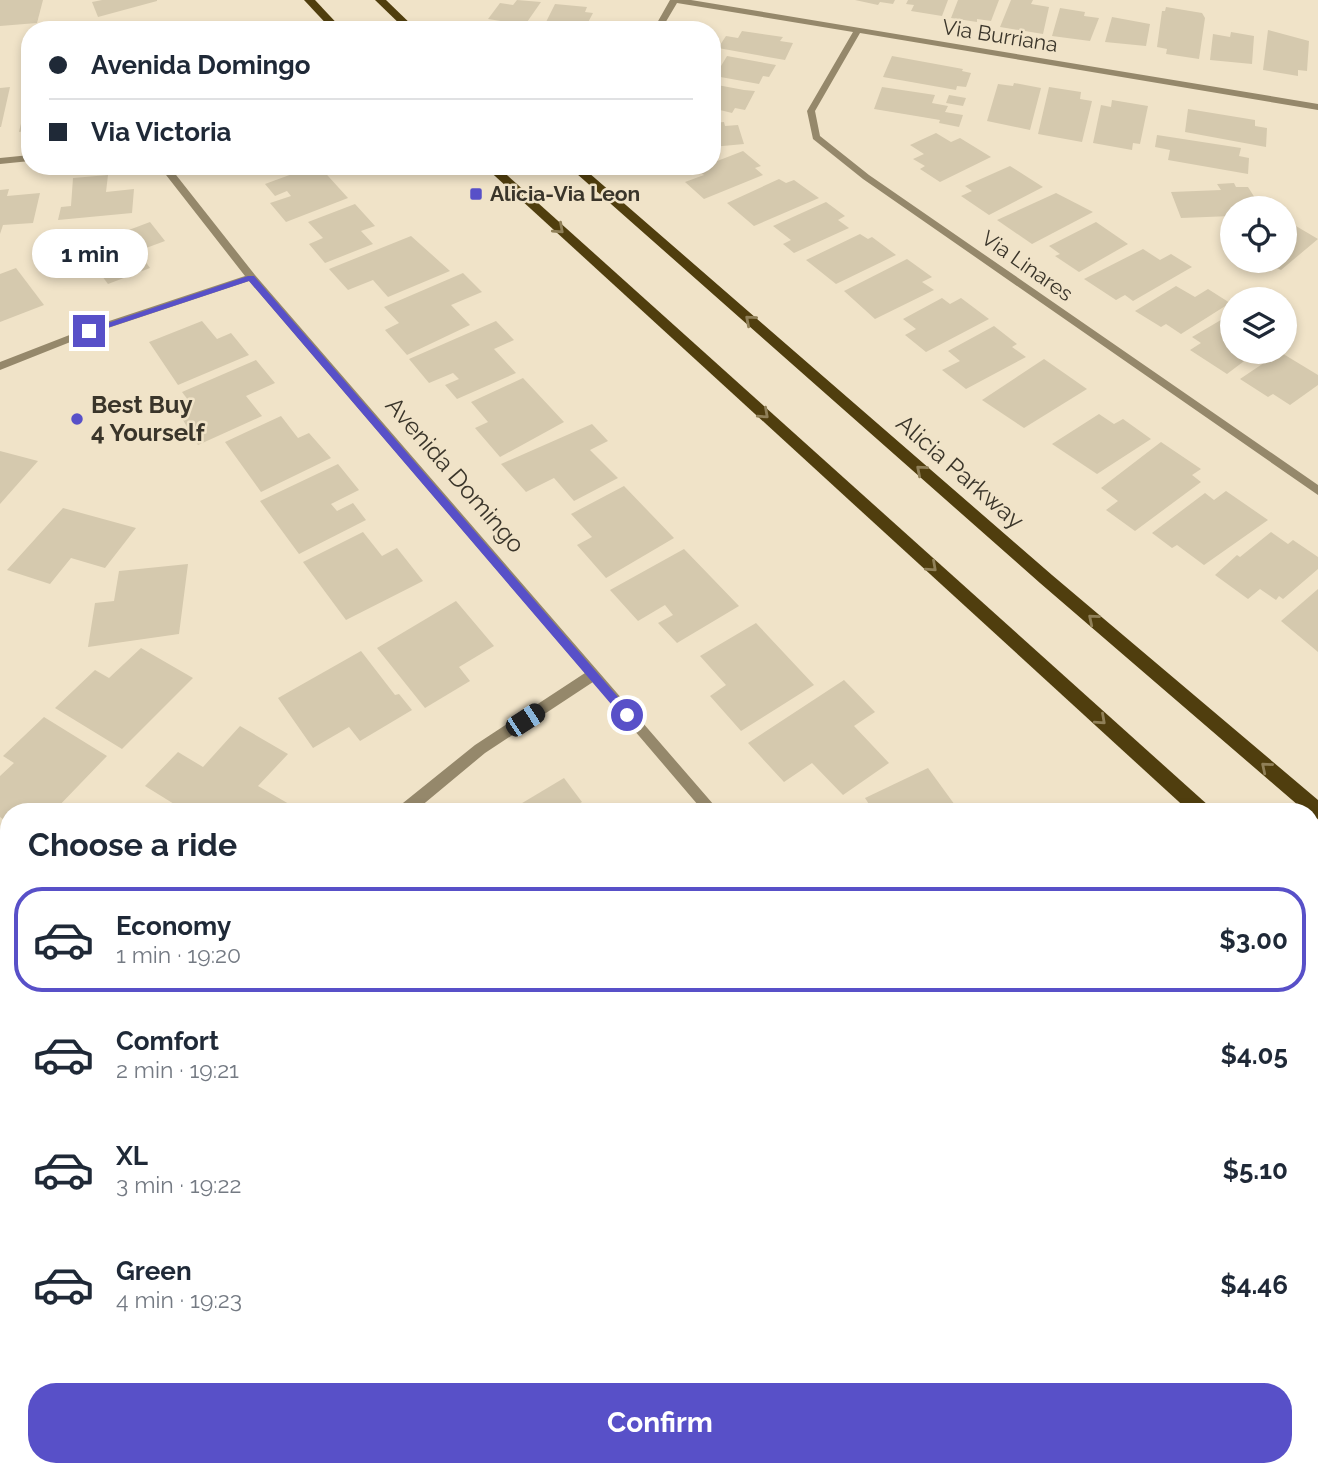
<!DOCTYPE html>
<html lang="en">
<head>
<meta charset="utf-8">
<style>
	:root { --surface:#fff; --page:#f2f2f3; --text:#1f2937; --muted:#747a83; --line:#e0e1e3; --accent:#5850c8 }
	body { margin:0; font-family:Raleway,sans-serif; background:var(--page); color:var(--text); height:100vh; display:flex; flex-direction:column; font-size:26px; white-space:nowrap }
	* { box-sizing:border-box; margin:0 }
	p { font-size:23px; color:var(--muted) }
	.icon { flex:none; width:38px; height:38px; fill:none; stroke:currentColor; stroke-width:2; stroke-linecap:round; stroke-linejoin:round }
	.map { position:relative; flex:1; overflow:hidden }
	.details { position:absolute; left:0px; top:803px; width:1320px; height:674px; display:flex; flex-direction:column; background:var(--surface); border-radius:28px 28px 0 0; box-shadow:0 4px 10px #0003 }
	.details>* { flex:none }
	.hud { position:absolute; left:21px; top:21px; width:700px; height:154px; border-radius:28px; box-shadow:0 4px 10px #0003; display:grid; align-content:center; height:154px; padding:0 28px; background:var(--surface) }
	.tools { position:absolute; left:1220px; top:196px; display:grid; gap:14px }
	.tools a { display:grid; place-items:center; width:77px; height:77px; border-radius:50%; background:var(--surface); box-shadow:0 4px 10px #0003; font-size:35px }
	.end { position:absolute; width:32px; height:32px; margin:-16px; border:9px solid #5850c8; background:#fff; box-shadow:0 0 0 4px #fff }
	.from { border-radius:50% }
	.bubble { position:absolute; height:49px; border-radius:24px; background:var(--surface); box-shadow:0 4px 10px #0003; font-size:23px; font-weight:700; line-height:49px; text-align:center }
	.car { position:absolute; width:21px; height:42px; margin:-21px -10px; border-radius:9px; box-shadow:0 0 5px 2px #0007; background:linear-gradient(#222 24%,#8ab4d8 0 40%,#222 0 76%,#8ab4d8 0 86%,#222 0) }
	.hud b { display:flex; align-items:center; gap:24px; height:66px; font-size:26px }
	.hud b+b { border-top:2px solid var(--line) }
	.hud i { width:18px; height:18px; background:var(--text) }
	ul { padding:0; list-style:none }
	li { display:flex; align-items:center; gap:21px; height:105px; margin:0 14px 10px; padding:0 14px; border:4px solid transparent; border-radius:28px }
	li div { flex:1 }
	li b { display:block; font-size:26px }
	li em { font-style:normal; font-weight:700 }
	li.on { border-color:var(--accent) }
	li>.icon { width:63px; height:63px; stroke-width:1.5 }
	h2 { padding:0 28px; font-size:32px; line-height:84px }
	.action { display:flex; gap:14px; margin-top:auto; padding:14px 28px }
	.action a { flex:1; height:80px; border-radius:28px; background:var(--accent); color:#fff; font-size:28px; font-weight:700; line-height:80px; text-align:center }
	.map>svg:first-child { display:block }
</style>
</head>
<body>
<div class="map">
<svg width="1318" height="1476" viewBox="0 0 1318 1476">
	<rect width="100%" height="100%" fill="#f0e3c8"/>
	<!-- building -->
	<g fill="#d5c9ae">
		<path d="M0,0H43L37,23L0,26Z"/>
		<path d="M102,0H157V1L98,17L92,2Z"/>
		<path d="M517,0L541,2L525,25L488,19L500,3L513,5Z"/>
		<path d="M855,0H895L893,4L880,2L878,5Z"/>
		<path d="M908,0H948L942,16L911,11L914,5L906,4Z"/>
		<path d="M958,0H999L991,21L977,19V22L951,18Z"/>
		<path d="M1011,0H1033L1031,4L1049,7L1043,34L1000,27Z"/>
		<path d="M555,4L587,7L585,12L593,13L584,30H542Z"/>
		<path d="M1166,7L1202,13L1205,18L1199,59L1166,54L1167,49L1157,47L1162,11H1165Z"/>
		<path d="M1060,8L1085,12L1084,16L1099,18L1090,41L1052,36Z"/>
		<path d="M1112,17L1150,24L1146,46L1105,42Z"/>
		<path d="M1268,30L1309,41L1307,71L1298,70V76L1263,70Z"/>
		<path d="M742,31L783,37L780,41L793,43L785,60L718,48L726,36L738,38Z"/>
		<path d="M1231,32L1254,36L1252,64L1210,60L1213,34L1230,37Z"/>
		<path d="M727,56L776,65L769,77L763,76L759,84L715,76Z"/>
		<path d="M892,56L963,69L962,71L971,73L966,87L957,86L956,90L883,77Z"/>
		<path d="M1014,83L1041,88L1030,130L987,121L998,84L1013,86Z"/>
		<path d="M712,84L744,90L755,91L745,110L735,108L732,113L712,108Z"/>
		<path d="M10,87L1,127H0V88Z"/>
		<path d="M882,87L935,95L932,103L948,106L945,112L963,115L959,127L939,123L940,120L874,109Z"/>
		<path d="M1049,87L1081,92L1080,99L1092,101L1082,142L1038,134Z"/>
		<path d="M29,89L30,130L19,132Z"/>
		<path d="M949,95L966,98L963,106L946,103Z"/>
		<path d="M1112,100L1148,106L1140,144L1133,143L1132,150L1093,143L1101,105L1111,107Z"/>
		<path d="M1188,109L1255,120V126L1267,128L1266,147L1185,132Z"/>
		<path d="M724,122L725,126L738,125L744,144L712,147V123Z"/>
		<path d="M936,133L951,142L960,138L991,157L940,182L920,169L925,166L913,159L924,154L910,145Z"/>
		<path d="M1157,135L1241,148L1239,156L1249,158L1248,174L1168,160L1170,150L1155,147Z"/>
		<path d="M743,151L761,166L755,168L763,175L704,199L685,182L704,175L697,169L712,166V163Z"/>
		<path d="M314,166H319L348,198L286,222L270,203L291,196L287,191L275,196L265,184Z"/>
		<path d="M1010,166L1043,187L989,215L961,196L972,191L965,186Z"/>
		<path d="M108,175L106,192L134,189L132,213L58,220L61,207L71,206L73,178Z"/>
		<path d="M779,179L786,183L794,180L819,198L754,226L727,203Z"/>
		<path d="M1234,183L1236,187H1248L1260,206L1232,208V216L1181,218L1171,192L1221,190L1217,184Z"/>
		<path d="M9,189L7,196L40,193L33,223L3,225L0,234V190Z"/>
		<path d="M1056,193L1093,212L1032,244L997,220Z"/>
		<path d="M826,202L845,216L838,220L849,228L794,253L783,244L791,240L773,226Z"/>
		<path d="M355,204L375,226L361,231L373,244L325,263L309,244L323,238L308,222Z"/>
		<path d="M1284,219L1318,239L1281,270L1262,261H1284Z"/>
		<path d="M150,222L165,241L138,251L150,268L108,284L81,248Z"/>
		<path d="M1096,222L1128,244L1079,272L1055,256L1060,254L1049,246Z"/>
		<path d="M860,234L868,239L872,237L896,255L836,284L806,260Z"/>
		<path d="M411,236L450,271L388,297L373,280L348,290L329,269Z"/>
		<path d="M1143,249L1160,260L1171,254L1192,267L1133,301L1125,295L1116,300L1084,279Z"/>
		<path d="M907,259L932,277L922,282L934,290L875,319L844,291Z"/>
		<path d="M16,268L44,305L0,322V274Z"/>
		<path d="M463,273L482,292L451,305L470,325L407,355L385,330L399,323L384,307Z"/>
		<path d="M1176,286L1195,297L1208,289L1230,303L1181,334L1166,324L1161,327L1135,311Z"/>
		<path d="M942,298L950,304L961,298L989,319L926,352L905,335L916,329L903,319Z"/>
		<path d="M1226,317L1232,320V352H1256L1227,374L1190,350L1201,343L1192,337Z"/>
		<path d="M202,321L217,339L231,333L249,355L178,385L149,342Z"/>
		<path d="M496,321L514,340L494,349L516,373L457,399L445,385L459,379L453,373L429,383L409,359Z"/>
		<path d="M994,326L1017,344L1012,347L1026,357L966,389L942,370L960,361L948,351Z"/>
		<path d="M1280,352L1318,375V385L1290,405L1273,394L1268,397L1240,379Z"/>
		<path d="M1044,359L1087,389L1024,428L982,400Z"/>
		<path d="M256,360L275,383L246,396L262,416L198,445L174,405L188,400L182,392Z"/>
		<path d="M523,378L564,422L500,457L475,428L488,422L471,402Z"/>
		<path d="M1099,414L1114,424L1123,419L1151,439L1097,474L1052,444Z"/>
		<path d="M281,416L298,438L309,433L331,458L261,492L225,442Z"/>
		<path d="M592,424L608,441L590,450L618,478L574,501L554,478L526,492L501,464Z"/>
		<path d="M1161,442L1201,469L1192,475L1201,482L1135,531L1106,510L1118,501L1101,488Z"/>
		<path d="M0,451L38,461L0,504Z"/>
		<path d="M338,464L359,490L331,504L337,511L353,503L366,520L299,554L260,501Z"/>
		<path d="M624,486L674,538L606,578L577,545L592,537L571,514Z"/>
		<path d="M1226,491L1268,520L1204,565L1177,545L1172,548L1152,533L1205,493L1214,500Z"/>
		<path d="M63,508L136,528L105,568L71,558L50,584L7,570Z"/>
		<path d="M363,532L382,556L397,548L423,581L346,620L303,562Z"/>
		<path d="M1271,532L1288,544L1293,540L1318,557V569L1283,599L1279,596L1276,600L1260,589L1248,599L1215,575L1237,555L1240,557Z"/>
		<path d="M684,549L739,606L677,643L658,623L673,615L665,605L638,621L610,590Z"/>
		<path d="M188,564L179,634L88,647L95,603L114,601L119,571Z"/>
		<path d="M1318,589V652L1281,621Z"/>
		<path d="M456,601L494,646L459,667L470,681L425,708L377,648Z"/>
		<path d="M756,623L814,685L741,731L710,696L726,685L700,656Z"/>
		<path d="M141,648L193,678L122,749L55,708L95,670L109,678Z"/>
		<path d="M361,651L395,695L399,694L412,710L360,741L349,727L313,748L278,698Z"/>
		<path d="M844,680L875,712L854,726L889,763L843,795L812,763L784,782L748,743Z"/>
		<path d="M44,717L107,756L53,812H9V823L0,817V776L14,763L3,756Z"/>
		<path d="M240,726L288,754L258,786L289,804L282,812H187L145,786L178,752L203,767Z"/>
		<path d="M928,768L960,812H874L865,798Z"/>
		<path d="M564,778L582,802L565,812H507Z"/>
		<path d="M9,1280V1407L0,1408V1341L6,1311L0,1312Z"/>
		<path d="M464,1468H572L569,1476H466L462,1475Z"/>
		<path d="M834,1468H905L927,1476H833Z"/>
	</g>
	<g fill="none" stroke-linecap="round" stroke-linejoin="round">
		<!-- service -->
		<g fill="#95886b" fill-rule="evenodd">
			<path d="M1318,1071V1092L1311,1095V1075Z"/>
			<path d="M1318,1408V1431L1311,1434V1411Z"/>
			<path d="M1311,1459L1315,1461L1318,1468L1317,1476H1297L1298,1468H1311Z"/>
		</g>
		<!-- minor -->
		<g fill="#95886b" fill-rule="evenodd">
			<path d="M670,0H691L1318,104V110L860,33L815,111L820,136L869,175L1318,485V495L863,179L813,139L807,111L853,32L677,3L661,30H653Z"/>
			<path d="M30,155V161L0,164V158Z"/>
			<path d="M159,166H169L255,275L720,812H704L593,682L485,753L414,812H396L398,807L475,745L585,673L249,281L93,333L0,370V362L85,329L245,276Z"/>
			<rect x="0" y="1155" width="9" height="18"/>
			<path d="M715,1468H735L733,1476H713Z"/>
		</g>
		<!-- primary -->
		<g fill="#503e0e" fill-rule="evenodd">
			<path d="M304,0H315L343,30H332Z"/>
			<path d="M375,0H386L417,30H406Z"/>
			<path d="M484,166H497L1209,806L1212,812H1190Z"/>
			<path d="M568,166H581L1052,575L1318,800V819L1312,817L1311,812H1306L1040,583Z"/>
			<path d="M1311,900L1318,903V924L1311,921Z"/>
		</g>
	</g>
	<!-- one-way arrows -->
	<defs><path id="oneway-chevron" d="M-2-3.5L2.5 0L-2 3.5" fill="none" stroke-width="1.6" stroke-linecap="round" stroke-linejoin="round" transform="scale(1.75)"/></defs>
	<g stroke="#908058">
		<use href="#oneway-chevron" transform="translate(559 229) rotate(42)"/>
		<use href="#oneway-chevron" transform="translate(750 320) rotate(-139)"/>
		<use href="#oneway-chevron" transform="translate(764 414) rotate(42)"/>
		<use href="#oneway-chevron" transform="translate(921 470) rotate(-139)"/>
		<use href="#oneway-chevron" transform="translate(932 567) rotate(42)"/>
		<use href="#oneway-chevron" transform="translate(1093 619) rotate(-140)"/>
		<use href="#oneway-chevron" transform="translate(1101 720) rotate(42)"/>
		<use href="#oneway-chevron" transform="translate(1266 767) rotate(-140)"/>
	</g>
	<!-- route -->
	<path fill="#5850c8" d="M248,276H254L631,712V718H623L249,281L92,333L84,331Z"/>
	<!-- markers -->
	<g fill="#5850c8" stroke="#f0e3c8" stroke-width="2.5">
		<rect x="469" y="187" width="14" height="14" rx="3.5"/>
		<circle cx="77" cy="419" r="7"/>
	</g>
	<g text-anchor="middle" stroke-width="5" stroke-linejoin="round" paint-order="stroke">
		<!-- far-street labels -->
		<g font-size="21" fill="#3a352a" stroke="#f0e3c8">
			<text transform="translate(1000 36) rotate(9)" y="7">Via Burriana</text>
			<text transform="translate(1027 266) rotate(35)" y="7">Via Linares</text>
		</g>
		<!-- far-poi labels -->
		<g font-size="21" font-weight="bold" fill="#3a352a" stroke="#f0e3c8" text-anchor="start">
			<text x="490" y="201">Alicia-Via Leon</text>
		</g>
		<!-- poi labels -->
		<g font-size="24" font-weight="bold" fill="#3a352a" stroke="#f0e3c8" text-anchor="start">
			<text x="91" y="413">Best Buy<tspan x="91" dy="28">4 Yourself</tspan></text>
		</g>
		<!-- street labels -->
		<g font-size="24" fill="#3a352a" stroke="#f0e3c8">
			<text transform="translate(960 472) rotate(41)" y="8">Alicia Parkway</text>
			<text transform="translate(455 475) rotate(49)" y="8">Avenida Domingo</text>
		</g>
	</g>
</svg>
<div class="tools">
<a><svg class="icon" aria-label="locate" viewBox="0 0 24 24"><circle cx="12" cy="12" r="6"/><path d="M12 2v4M12 18v4M2 12h4M18 12h4"/></svg></a>
<a><svg class="icon" aria-label="layers" viewBox="0 0 24 24"><path d="M12 4l9 5-9 5-9-5zM3 14l9 5 9-5"/></svg></a>
</div>
<i class="end from" style="left:627px;top:715px"></i>
<i class="end" style="left:89px;top:331px"></i>
<div class="bubble" style="left:32px;top:229px;width:116px">1 min</div>
<i class="car" style="left:525px;top:720px;rotate:57deg"></i>
<div class="hud">
<b><i class="from"></i>Avenida Domingo</b>
<b><i></i>Via Victoria</b>
</div>
<section class="details">
<h2>Choose a ride</h2>
<ul>
<li class="on"><svg class="icon" aria-label="car" viewBox="0 0 24 24"><path d="M5 17H2v-5l4-1 3-4h7l3 4 3 1v5h-3M9 17h6M6 11h13"/><circle cx="7" cy="17" r="2"/><circle cx="17" cy="17" r="2"/></svg><div><b>Economy</b><p>1 min · 19:20</p></div><em>$3.00</em></li>
<li><svg class="icon" aria-label="car" viewBox="0 0 24 24"><path d="M5 17H2v-5l4-1 3-4h7l3 4 3 1v5h-3M9 17h6M6 11h13"/><circle cx="7" cy="17" r="2"/><circle cx="17" cy="17" r="2"/></svg><div><b>Comfort</b><p>2 min · 19:21</p></div><em>$4.05</em></li>
<li><svg class="icon" aria-label="car" viewBox="0 0 24 24"><path d="M5 17H2v-5l4-1 3-4h7l3 4 3 1v5h-3M9 17h6M6 11h13"/><circle cx="7" cy="17" r="2"/><circle cx="17" cy="17" r="2"/></svg><div><b>XL</b><p>3 min · 19:22</p></div><em>$5.10</em></li>
<li><svg class="icon" aria-label="car" viewBox="0 0 24 24"><path d="M5 17H2v-5l4-1 3-4h7l3 4 3 1v5h-3M9 17h6M6 11h13"/><circle cx="7" cy="17" r="2"/><circle cx="17" cy="17" r="2"/></svg><div><b>Green</b><p>4 min · 19:23</p></div><em>$4.46</em></li>
</ul>
<div class="action"><a>Confirm</a></div>
</section>
</div>
</body>
</html>
